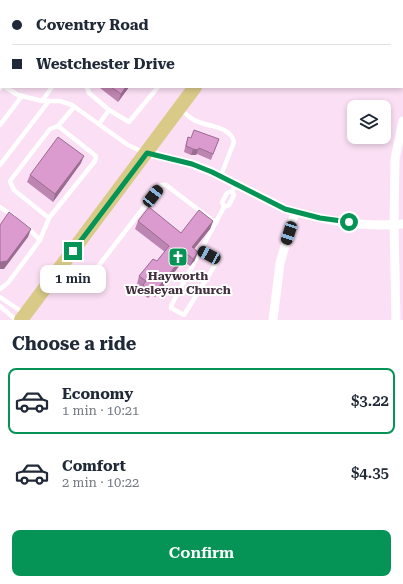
<!DOCTYPE html>
<html lang="en">
<head>
<meta charset="utf-8">
<style>
	:root { --surface:#fff; --page:#f2f2f3; --text:#1f2937; --muted:#747a83; --line:#e0e1e3; --accent:#059455 }
	body { margin:0; font-family:"Roboto Serif",serif; background:var(--page); color:var(--text); height:100vh; display:flex; flex-direction:column; font-size:15px; white-space:nowrap }
	* { box-sizing:border-box; margin:0 }
	p { font-size:13px; color:var(--muted) }
	.icon { flex:none; width:22px; height:22px; fill:none; stroke:currentColor; stroke-width:2; stroke-linecap:round; stroke-linejoin:round }
	.map { position:relative; height:320px; overflow:hidden }
	.drawer { display:flex; flex-direction:column; background:var(--surface); flex:1 }
	.drawer>* { flex:none }
	.guide { position:absolute; left:0px; top:0px; width:403px; height:88px; box-shadow:0 2px 6px #0003; display:grid; align-content:center; height:88px; padding:0 12px; background:var(--surface) }
	.fabs { position:absolute; left:347px; top:100px; display:grid; gap:8px }
	.fabs a { display:grid; place-items:center; width:44px; height:44px; border-radius:8px; background:var(--surface); box-shadow:0 2px 6px #0003; font-size:20px }
	.end { position:absolute; width:18px; height:18px; margin:-9px; border:5px solid #059455; background:#fff; box-shadow:0 0 0 2px #fff }
	.from { border-radius:50% }
	.bubble { position:absolute; height:28px; border-radius:8px; background:var(--surface); box-shadow:0 2px 6px #0003; font-size:13px; font-weight:600; line-height:28px; text-align:center }
	.car { position:absolute; width:12px; height:24px; margin:-12px -6px; border-radius:5px; box-shadow:0 0 3px 1px #0007; background:linear-gradient(#222 24%,#8ab4d8 0 40%,#222 0 76%,#8ab4d8 0 86%,#222 0) }
	.guide b { display:flex; align-items:center; gap:14px; height:38px; font-size:15px }
	.guide b+b { border-top:1px solid var(--line) }
	.guide i { width:10px; height:10px; background:var(--text) }
	ul { padding:0; list-style:none }
	li { display:flex; align-items:center; gap:12px; height:66px; margin:0 8px 6px; padding:0 4px; border:2px solid transparent; border-radius:8px }
	li div { flex:1 }
	li b { display:block; font-size:15px }
	li em { font-style:normal; font-weight:600 }
	li.active { border-color:var(--accent) }
	li>.icon { width:36px; height:36px; stroke-width:1.5 }
	h2 { padding:0 12px; font-size:18px; line-height:48px }
	.primary-button { display:flex; gap:8px; margin-top:auto; padding:8px 12px }
	.primary-button a { flex:1; height:46px; border-radius:8px; background:var(--accent); color:#fff; font-size:16px; font-weight:600; line-height:46px; text-align:center }
	.map>svg:first-child { display:block }
</style>
</head>
<body>
<div class="map">
<svg width="403" height="320" viewBox="0 0 403 320">
	<rect width="100%" height="100%" fill="#fbdff4"/>
	<g fill="none" stroke-linecap="round" stroke-linejoin="round">
		<!-- lane -->
		<g stroke="#fff" stroke-width="4.5">
			<path d="M194,0L195,1"/>
			<path d="M114,1L115,0"/>
			<path d="M172,1L173,0"/>
			<path d="M224,1L225,0"/>
			<path d="M290,1L291,0"/>
			<path d="M0,83L1,84"/>
			<path d="M5,87L18,95L42,101"/>
			<path d="M52,87L42,101H60L72,105L128,145L143,152"/>
			<path d="M87,87L89,93L109,110"/>
			<path d="M0,88L1,87"/>
			<path d="M181,110C185,113 189,117 194,120C206,127 230,125 234,142L221,175"/>
			<path d="M99,124L109,110L129,122L158,87"/>
			<path d="M0,125L22,96"/>
			<path d="M0,165L49,101"/>
			<path d="M232,191L234,195L229,205L224,207L222,202L227,193L232,191L237,184"/>
			<path d="M0,207L13,216"/>
			<path d="M49,218L14,190L10,181L50,129L58,126"/>
			<path d="M27,227L40,240"/>
			<path d="M202,251L217,259V262L184,315L171,308L172,304L224,207"/>
			<path d="M65,264C75,271 84,277 96,269L161,185H166L216,223"/>
			<path d="M0,289L8,283L40,240L49,218L95,161L96,156L58,126L74,107"/>
			<path d="M0,297L24,313"/>
			<path d="M0,306L16,320"/>
		</g>
		<!-- street -->
		<g stroke="#fff" stroke-width="9">
			<path d="M147,153L192,164L212,172L285,209C322,220 364,228 403,224"/>
			<path d="M273,320L280,263L295,212"/>
			<path d="M396,320L394,224L395,159L403,121"/>
		</g>
		<!-- primary -->
		<g stroke="#daca88" stroke-width="14">
			<path d="M262,1L263,0"/>
			<path d="M21,320L195,87"/>
		</g>
	</g>
	<!-- wall -->
	<g fill="#bd85b1">
		<path d="M0,0L1,1V60H0Z"/>
		<path d="M325,0H339L338,1H326Z"/>
		<path d="M100,87H129L118,102L100,88Z"/>
		<path d="M188,137L191,138L219,139L211,160L197,154L196,155H191L184,152L186,143Z"/>
		<path d="M81,163L53,202L27,182L30,175Z"/>
		<path d="M138,221L181,233L213,221L210,229L194,249L195,260L190,266L183,261L155,297L151,294L148,298L140,292L142,288L137,284L139,276L157,261L165,252L135,229Z"/>
	</g>
	<!-- shaded-wall -->
	<g fill="#9a6c90">
		<path d="M126,87H129L118,102L121,94Z"/>
		<path d="M193,149L198,150L196,155H191Z"/>
		<path d="M84,156L81,163L53,202L55,194Z"/>
		<path d="M213,221L210,229L189,255L192,247Z"/>
		<path d="M31,229L28,237L4,269H0V262Z"/>
		<path d="M198,252L195,260L190,266L193,259Z"/>
		<path d="M186,253L183,261L155,297L157,289Z"/>
		<path d="M154,286L151,294L148,298L150,291Z"/>
	</g>
	<!-- building -->
	<g fill="#dc9bce" stroke="#9a6c90">
		<path d="M0,0H99L98,1H1V51L0,50Z"/>
		<path d="M303,0H319L321,1H302Z"/>
		<path d="M111,87H126L121,94Z"/>
		<path d="M194,130L219,139L213,154L199,148L198,150L193,149L186,146L188,137L191,138Z"/>
		<path d="M58,137L84,156L55,194L30,175Z"/>
		<path d="M149,207L181,233L199,210L213,221L192,247L198,252L193,259L186,253L157,289L154,286L150,291L143,285L146,281L139,276L153,259L157,261L169,246L138,221Z"/>
		<path d="M9,212L31,229L7,261L0,262V225Z"/>
	</g>
	<g fill="none" stroke-linecap="round" stroke-linejoin="round">
		<!-- route -->
		<path stroke="#059455" stroke-width="5" d="M73,251L147,153L192,164L212,172L285,209L320,218L349,222"/>
	</g>
	<!-- icons -->
	<defs>
		<g id="church-square" transform="scale(1)"><rect x="-9" y="-9" width="18" height="18" rx="4" fill="#059455" stroke="#fff"/><path d="M-1.2-6h2.4v3.5h3.3v2.4h-3.3V6h-2.4V-.1h-3.3v-2.4h3.3Z" fill="#fff"/></g>
	</defs>
	<g fill-rule="evenodd">
		<use href="#church-square" x="178" y="257"/>
	</g>
	<g text-anchor="middle" stroke-width="4" stroke-linejoin="round" paint-order="stroke">
		<!-- poi labels -->
		<g font-size="12" font-weight="bold" fill="#42303e" stroke="#fff">
			<text x="178" y="280">Hayworth<tspan x="178" dy="14">Wesleyan Church</tspan></text>
		</g>
	</g>
</svg>
<div class="fabs">
<a><svg class="icon" aria-label="layers" viewBox="0 0 24 24"><path d="M12 4l9 5-9 5-9-5zM3 14l9 5 9-5"/></svg></a>
</div>
<i class="end from" style="left:349px;top:222px"></i>
<i class="end" style="left:73px;top:251px"></i>
<div class="bubble" style="left:40px;top:265px;width:66px">1 min</div>
<i class="car" style="left:153px;top:196px;rotate:38deg"></i>
<i class="car" style="left:289px;top:233px;rotate:198deg"></i>
<i class="car" style="left:209px;top:255px;rotate:298deg"></i>
<div class="guide">
<b><i class="from"></i>Coventry Road</b>
<b><i></i>Westchester Drive</b>
</div>
</div>
<section class="drawer">
<h2>Choose a ride</h2>
<ul>
<li class="active"><svg class="icon" aria-label="car" viewBox="0 0 24 24"><path d="M5 17H2v-5l4-1 3-4h7l3 4 3 1v5h-3M9 17h6M6 11h13"/><circle cx="7" cy="17" r="2"/><circle cx="17" cy="17" r="2"/></svg><div><b>Economy</b><p>1 min · 10:21</p></div><em>$3.22</em></li>
<li><svg class="icon" aria-label="car" viewBox="0 0 24 24"><path d="M5 17H2v-5l4-1 3-4h7l3 4 3 1v5h-3M9 17h6M6 11h13"/><circle cx="7" cy="17" r="2"/><circle cx="17" cy="17" r="2"/></svg><div><b>Comfort</b><p>2 min · 10:22</p></div><em>$4.35</em></li>
</ul>
<div class="primary-button"><a>Confirm</a></div>
</section>
</body>
</html>
